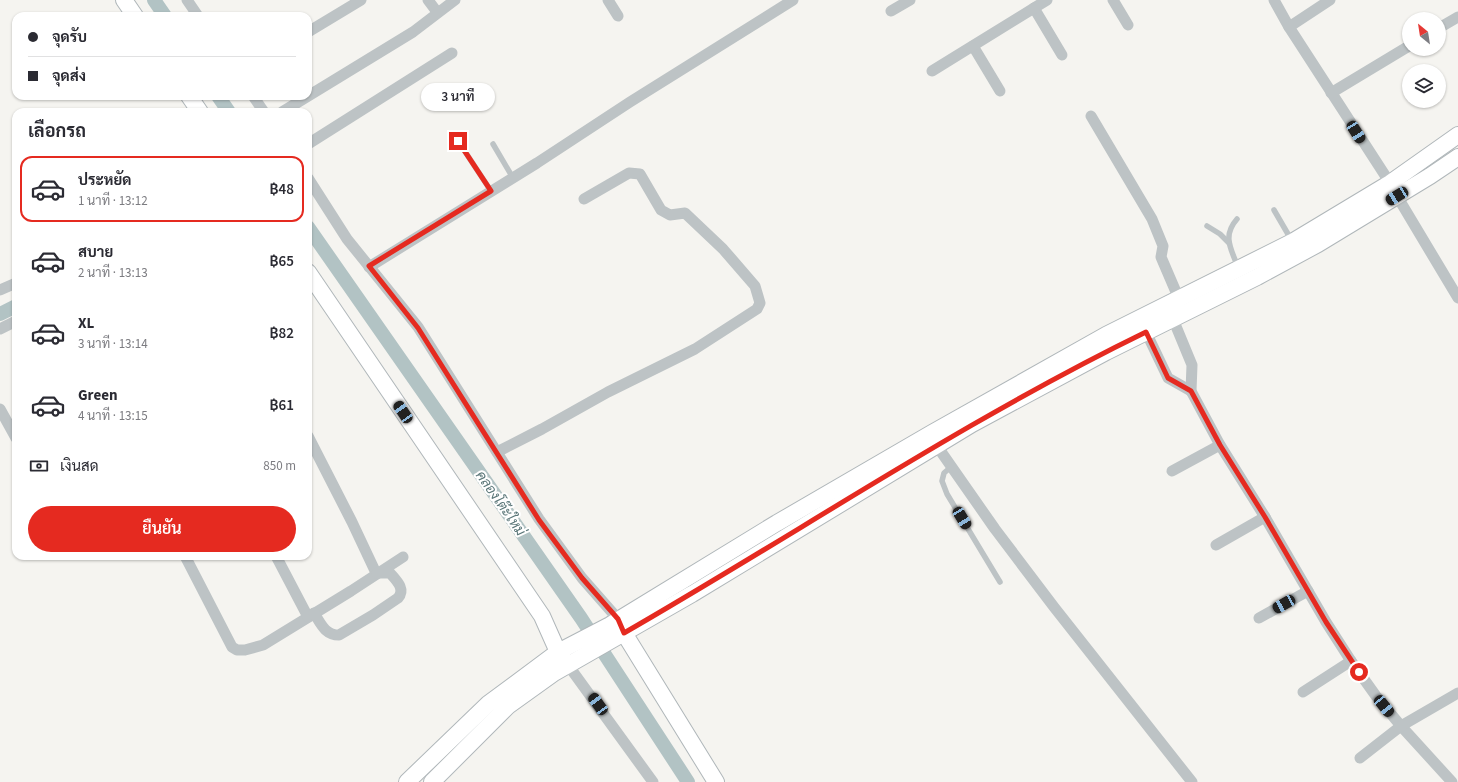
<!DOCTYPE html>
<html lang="th">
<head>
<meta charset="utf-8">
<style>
	:root { --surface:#fff; --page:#f2f2f3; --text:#2b2b33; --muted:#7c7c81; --line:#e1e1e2; --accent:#e52a20 }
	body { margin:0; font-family:"Source Sans 3",Sarabun,sans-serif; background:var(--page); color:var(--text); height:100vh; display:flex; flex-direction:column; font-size:15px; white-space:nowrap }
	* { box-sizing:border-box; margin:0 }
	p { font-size:13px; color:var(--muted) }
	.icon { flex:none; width:22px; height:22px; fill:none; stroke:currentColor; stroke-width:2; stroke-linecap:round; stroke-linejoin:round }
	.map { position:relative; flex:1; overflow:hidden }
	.details { position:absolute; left:12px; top:108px; width:300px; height:452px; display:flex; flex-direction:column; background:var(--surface); border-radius:12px; box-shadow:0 1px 3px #0004 }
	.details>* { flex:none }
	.top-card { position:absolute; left:12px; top:12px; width:300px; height:88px; border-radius:12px; box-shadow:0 1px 3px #0004; display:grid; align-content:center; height:88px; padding:0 16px; background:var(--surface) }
	.needle { width:26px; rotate:330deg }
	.fabs { position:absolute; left:1402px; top:12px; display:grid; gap:8px }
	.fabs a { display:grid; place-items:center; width:44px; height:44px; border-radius:50%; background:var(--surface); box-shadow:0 1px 3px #0004; font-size:20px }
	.end { position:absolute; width:18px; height:18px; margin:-9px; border:5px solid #e52a20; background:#fff; box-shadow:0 0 0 2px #fff }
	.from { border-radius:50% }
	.bubble { position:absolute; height:28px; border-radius:14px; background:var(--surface); box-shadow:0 1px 3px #0004; font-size:13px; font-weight:600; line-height:28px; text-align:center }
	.car { position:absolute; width:12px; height:24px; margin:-12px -6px; border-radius:5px; box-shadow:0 0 3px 1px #0007; background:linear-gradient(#222 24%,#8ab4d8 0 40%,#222 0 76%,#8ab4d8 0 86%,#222 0) }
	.top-card b { display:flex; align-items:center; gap:14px; height:38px; font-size:15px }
	.top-card b+b { border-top:1px solid var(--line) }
	.top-card i { width:10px; height:10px; background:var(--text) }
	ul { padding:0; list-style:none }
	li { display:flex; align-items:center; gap:12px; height:66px; margin:0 8px 6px; padding:0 8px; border:2px solid transparent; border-radius:12px }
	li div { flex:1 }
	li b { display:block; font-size:15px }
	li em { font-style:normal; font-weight:600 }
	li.active { border-color:var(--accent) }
	li>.icon { width:36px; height:36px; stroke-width:1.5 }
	h2 { padding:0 16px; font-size:18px; line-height:48px }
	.pay { display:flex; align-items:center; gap:10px; height:44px; padding:0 16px; font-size:15px }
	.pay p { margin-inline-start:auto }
	.primary-button { display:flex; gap:8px; margin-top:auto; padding:8px 16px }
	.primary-button a { flex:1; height:46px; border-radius:24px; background:var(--accent); color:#fff; font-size:16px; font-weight:600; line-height:46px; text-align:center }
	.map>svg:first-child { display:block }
</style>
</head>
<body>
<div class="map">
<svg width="1458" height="782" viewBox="0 0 1458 782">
	<rect width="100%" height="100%" fill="#f5f4f0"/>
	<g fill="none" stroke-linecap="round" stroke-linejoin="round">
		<!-- canal -->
		<g stroke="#b2c3c4" stroke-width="14">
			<path d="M154,0L165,16"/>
			<path d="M218,96L229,112"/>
			<path d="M308,227L581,618L688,782"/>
			<path d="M0,314L16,306"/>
		</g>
		<!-- secondary casing -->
		<g stroke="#b0b7ba" stroke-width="18">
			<g id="secondary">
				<path d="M124,0L135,16"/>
				<path d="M189,96L200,112"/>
				<path d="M308,272L542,616L558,652L565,661"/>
				<path d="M620,623L624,633L716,782"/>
				<path d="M407,782L488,704L558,652L610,625L777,523L932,433L1106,335L1292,242L1390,183L1458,135"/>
				<path d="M432,782L508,706L554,673L692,594L972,424L1106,352L1257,277L1318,244L1430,176L1458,157"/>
			</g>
		</g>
		<!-- lane -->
		<g stroke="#bdc3c5" stroke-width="5.5">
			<path d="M458,141L491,191"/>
			<path d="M493,144L513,178"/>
			<path d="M1274,210L1292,241"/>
			<path d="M1237,219C1222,236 1231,249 1238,267"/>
			<path d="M1207,226L1220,234L1229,243"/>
			<path d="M951,467L944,473L942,481L947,494L1000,582"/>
		</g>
		<!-- street -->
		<g stroke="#bdc3c5" stroke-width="11">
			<path d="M187,0L198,16"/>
			<path d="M428,0L437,12"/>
			<path d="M608,0L618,16"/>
			<path d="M1113,0L1128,25"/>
			<path d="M1274,0L1289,27L1390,183"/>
			<path d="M1034,8L1062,55"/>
			<path d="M891,11L910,0"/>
			<path d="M1289,27L1330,0"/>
			<path d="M1439,28L1458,17"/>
			<path d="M308,32L361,0"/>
			<path d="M973,46L1000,91"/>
			<path d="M932,71L1047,0"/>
			<path d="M1331,93L1409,46"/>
			<path d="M253,96L264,112"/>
			<path d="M282,112L413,32L455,0"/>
			<path d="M1091,116L1152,219L1163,246L1161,257L1179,299"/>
			<path d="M308,144L452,53"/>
			<path d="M308,178L347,239L418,327L539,519L582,578L618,619"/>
			<path d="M1397,196L1458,298"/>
			<path d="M369,267L537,163L630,102L793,0"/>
			<path d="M0,290L16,283"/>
			<path d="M1173,319L1192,365L1191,391L1220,445L1265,517L1326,622L1351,661L1376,696L1401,726L1452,782"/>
			<path d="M0,329L16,321"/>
			<path d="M1146,332L1168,378L1191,391"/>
			<path d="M0,409L16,438"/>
			<path d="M308,436L352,522L376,573"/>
			<path d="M937,446L995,529L1054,607L1192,782"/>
			<path d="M497,452L542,429L608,392L695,349L757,309L760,303L755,286L723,249L685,213L670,215L661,210L640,174L629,173L584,199"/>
			<path d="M1172,471L1220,445"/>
			<path d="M1216,545L1265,517"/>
			<path d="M185,556L232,647L237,650H245L263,645L351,591L403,557"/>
			<path d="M276,556L308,617"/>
			<path d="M314,613C321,624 325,635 339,635L373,615L398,598C406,589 396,580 390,573H377"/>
			<path d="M1259,618L1308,591"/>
			<path d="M568,665L653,782"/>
			<path d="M1303,692L1351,661"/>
			<path d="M1360,758L1401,726L1458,693"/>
		</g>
		<!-- secondary -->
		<use href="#secondary" stroke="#fff" stroke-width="16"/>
	</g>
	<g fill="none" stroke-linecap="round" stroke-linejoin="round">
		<!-- route -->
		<path stroke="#e52a20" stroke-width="5" d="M458,141L491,191L369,266L418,328L539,520L582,578L618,619L624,633C798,533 965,420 1146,332L1168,378L1191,391L1220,445L1265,517L1326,622L1359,672"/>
	</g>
	<g text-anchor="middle" stroke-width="4" stroke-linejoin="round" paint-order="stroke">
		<!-- water labels -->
		<g font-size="14" font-style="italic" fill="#5a7678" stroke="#fff">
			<text transform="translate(501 503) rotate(55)" y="5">คลองโต๊ะใหม่</text>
		</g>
	</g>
</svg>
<div class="fabs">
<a><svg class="needle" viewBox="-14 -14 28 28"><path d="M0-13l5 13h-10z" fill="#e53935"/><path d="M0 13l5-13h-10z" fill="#7c7c81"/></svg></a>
<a><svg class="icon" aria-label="layers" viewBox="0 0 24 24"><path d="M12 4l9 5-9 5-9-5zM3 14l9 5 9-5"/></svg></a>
</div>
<i class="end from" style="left:1359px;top:672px"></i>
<i class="end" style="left:458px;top:141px"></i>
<div class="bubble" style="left:421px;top:83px;width:74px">3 นาที</div>
<i class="car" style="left:1356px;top:132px;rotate:148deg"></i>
<i class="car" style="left:1397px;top:196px;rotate:239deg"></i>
<i class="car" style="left:403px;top:412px;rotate:326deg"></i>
<i class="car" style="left:962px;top:518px;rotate:149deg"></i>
<i class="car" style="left:1284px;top:604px;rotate:241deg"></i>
<i class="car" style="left:598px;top:704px;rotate:324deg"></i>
<i class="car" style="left:1384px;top:706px;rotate:141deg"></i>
<div class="top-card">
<b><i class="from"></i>จุดรับ</b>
<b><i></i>จุดส่ง</b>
</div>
<section class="details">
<h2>เลือกรถ</h2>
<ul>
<li class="active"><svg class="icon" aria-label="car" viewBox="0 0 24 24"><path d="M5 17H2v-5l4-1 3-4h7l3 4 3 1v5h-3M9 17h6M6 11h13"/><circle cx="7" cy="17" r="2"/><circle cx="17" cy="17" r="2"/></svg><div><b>ประหยัด</b><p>1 นาที · 13:12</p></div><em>฿48</em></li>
<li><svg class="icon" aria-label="car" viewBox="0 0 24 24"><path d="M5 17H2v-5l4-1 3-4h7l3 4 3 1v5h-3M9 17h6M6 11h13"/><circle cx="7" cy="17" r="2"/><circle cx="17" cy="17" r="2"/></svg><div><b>สบาย</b><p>2 นาที · 13:13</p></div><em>฿65</em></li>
<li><svg class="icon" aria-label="car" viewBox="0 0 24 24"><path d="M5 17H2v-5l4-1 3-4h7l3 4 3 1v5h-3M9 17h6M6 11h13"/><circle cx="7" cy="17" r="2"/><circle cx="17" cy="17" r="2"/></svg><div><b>XL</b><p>3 นาที · 13:14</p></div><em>฿82</em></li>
<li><svg class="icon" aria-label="car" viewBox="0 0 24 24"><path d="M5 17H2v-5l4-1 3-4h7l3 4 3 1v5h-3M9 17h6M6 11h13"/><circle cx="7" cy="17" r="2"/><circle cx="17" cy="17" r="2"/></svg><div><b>Green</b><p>4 นาที · 13:15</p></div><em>฿61</em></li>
</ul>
<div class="pay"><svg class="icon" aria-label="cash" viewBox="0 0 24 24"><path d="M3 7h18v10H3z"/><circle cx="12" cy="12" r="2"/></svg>เงินสด<p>850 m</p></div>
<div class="primary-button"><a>ยืนยัน</a></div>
</section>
</div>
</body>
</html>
